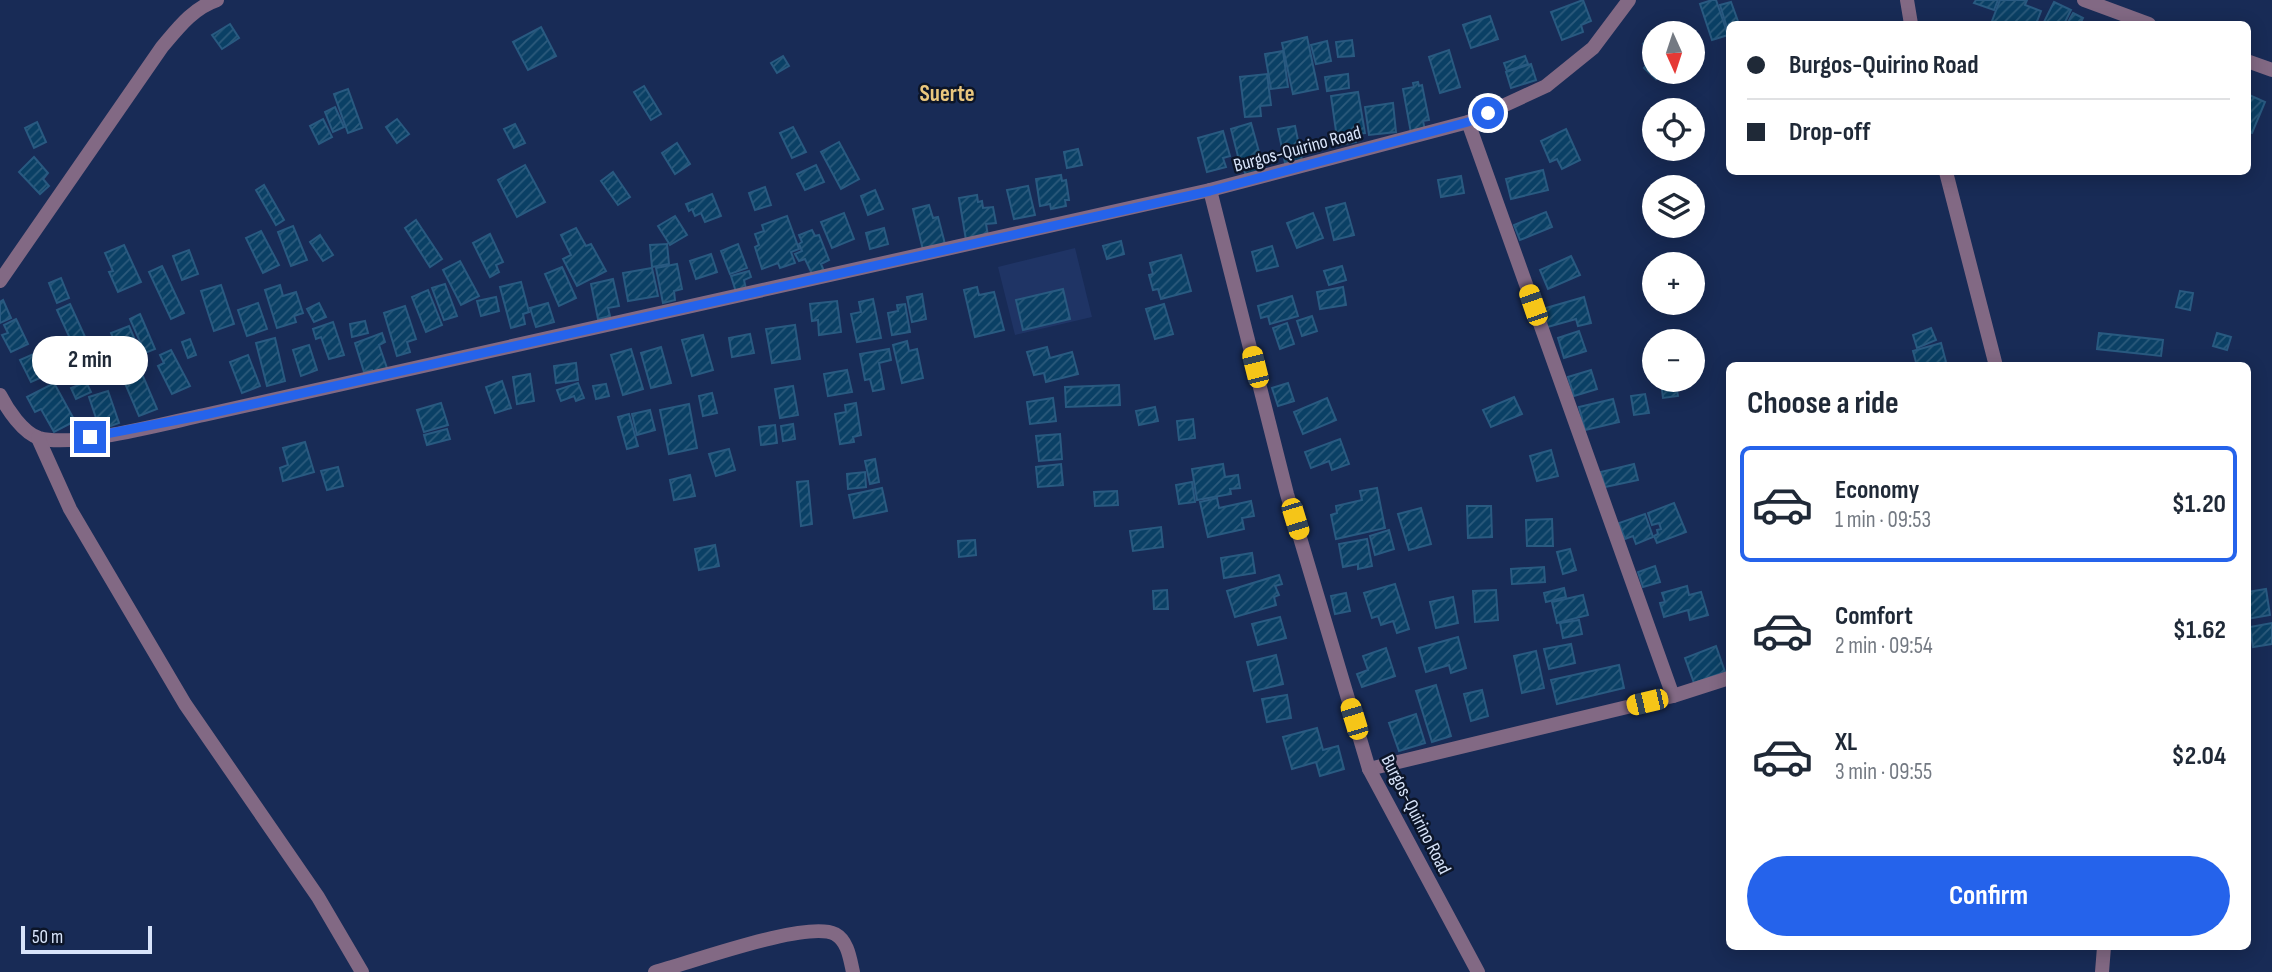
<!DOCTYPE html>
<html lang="en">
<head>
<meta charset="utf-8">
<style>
	:root { --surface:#fff; --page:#f6f6f7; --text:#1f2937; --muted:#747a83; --line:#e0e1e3; --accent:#2563eb }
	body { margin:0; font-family:"Sofia Sans Condensed",sans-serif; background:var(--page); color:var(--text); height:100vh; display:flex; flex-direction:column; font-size:26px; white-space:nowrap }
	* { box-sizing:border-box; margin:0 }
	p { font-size:23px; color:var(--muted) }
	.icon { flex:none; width:38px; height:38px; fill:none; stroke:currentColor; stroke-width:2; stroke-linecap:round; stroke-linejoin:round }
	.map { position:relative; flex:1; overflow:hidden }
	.side { position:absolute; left:1726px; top:362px; width:525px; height:588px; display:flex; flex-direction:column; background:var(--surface); border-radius:10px; box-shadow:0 4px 18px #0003 }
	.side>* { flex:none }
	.top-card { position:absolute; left:1726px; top:21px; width:525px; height:154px; border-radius:10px; box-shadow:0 4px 18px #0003; display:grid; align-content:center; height:154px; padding:0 21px; background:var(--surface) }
	.needle { width:46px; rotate:177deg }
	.fabs { position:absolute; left:1642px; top:21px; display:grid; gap:14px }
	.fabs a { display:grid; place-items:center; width:63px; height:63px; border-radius:50%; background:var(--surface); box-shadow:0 4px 18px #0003; font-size:35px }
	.scale { position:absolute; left:21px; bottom:18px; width:131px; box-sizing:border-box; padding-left:7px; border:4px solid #d8e4fa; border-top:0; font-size:19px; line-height:24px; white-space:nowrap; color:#d8e4fa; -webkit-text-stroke:5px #0c1528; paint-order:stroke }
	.end { position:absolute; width:32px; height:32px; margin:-16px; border:9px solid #2563eb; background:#fff; box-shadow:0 0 0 4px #fff }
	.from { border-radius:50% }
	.bubble { position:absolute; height:49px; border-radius:24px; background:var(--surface); box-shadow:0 4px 18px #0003; font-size:23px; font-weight:700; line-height:49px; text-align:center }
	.car { position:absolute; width:21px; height:42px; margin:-21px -10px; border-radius:9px; box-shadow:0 0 5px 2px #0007; background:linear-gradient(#f5c518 24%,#345 0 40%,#f5c518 0 76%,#345 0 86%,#f5c518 0) }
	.top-card b { display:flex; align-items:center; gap:24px; height:66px; font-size:26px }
	.top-card b+b { border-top:2px solid var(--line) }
	.top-card i { width:18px; height:18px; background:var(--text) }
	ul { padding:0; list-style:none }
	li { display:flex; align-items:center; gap:21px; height:116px; margin:0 14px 10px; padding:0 7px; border:4px solid transparent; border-radius:10px }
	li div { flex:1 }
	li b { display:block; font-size:26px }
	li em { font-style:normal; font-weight:700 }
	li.on { border-color:var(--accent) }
	li>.icon { width:63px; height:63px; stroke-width:1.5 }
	h2 { padding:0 21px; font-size:32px; line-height:84px }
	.action { display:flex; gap:14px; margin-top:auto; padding:14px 21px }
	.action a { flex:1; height:80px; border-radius:42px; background:var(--accent); color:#fff; font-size:28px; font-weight:700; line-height:80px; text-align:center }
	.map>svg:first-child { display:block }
</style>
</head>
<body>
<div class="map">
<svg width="2272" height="972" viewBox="0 0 2272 972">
	<defs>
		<pattern id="building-hatch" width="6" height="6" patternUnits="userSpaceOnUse" patternTransform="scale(1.75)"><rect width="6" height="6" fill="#0a4065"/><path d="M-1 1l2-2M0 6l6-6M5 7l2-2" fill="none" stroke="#2d5b7c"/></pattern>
	</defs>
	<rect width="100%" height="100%" fill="#182b56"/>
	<!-- built -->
	<path fill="#1f3465" d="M1075,248L1092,317L1015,335L998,267Z"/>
	<!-- building -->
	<g fill="url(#building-hatch)" stroke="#295a81" stroke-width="2">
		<path d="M1583,0L1591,21L1581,25L1583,32L1562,40L1551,12Z"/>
		<path d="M1712,0H1716L1728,35L1712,40L1700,4Z"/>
		<path d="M1976,0H1998L1994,10L1974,3Z"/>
		<path d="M2000,0H2027L2025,5L2041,11L2036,24H2002L1992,21Z"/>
		<path d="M1731,2L1739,24H1729V34L1720,5Z"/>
		<path d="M2054,2L2071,10L2064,24H2043Z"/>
		<path d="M2073,13L2083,18L2081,22L2086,24H2067Z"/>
		<path d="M1490,16L1498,39L1471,48L1463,25Z"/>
		<path d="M230,24L239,38L222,49L212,35Z"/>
		<path d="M541,27L556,56L528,70L513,42Z"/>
		<path d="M1656,30L1659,33H1654V54L1643,44Z"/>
		<path d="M1307,37L1318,89L1293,94L1282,43Z"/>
		<path d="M1352,40L1354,56L1338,57L1336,42Z"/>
		<path d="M1327,41L1331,61L1316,64L1311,45Z"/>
		<path d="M1449,50L1460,87L1440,93L1429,57Z"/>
		<path d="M1283,51L1288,87L1271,89L1265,54Z"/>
		<path d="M783,56L789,66L777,73L771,63Z"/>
		<path d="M1525,56L1528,64L1507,71L1504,63Z"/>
		<path d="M1653,57L1654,72H1663L1656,79L1644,68Z"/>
		<path d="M1531,64L1536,80L1511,88L1506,72Z"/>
		<path d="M1267,74L1271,105L1260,106L1261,116L1245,117L1240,77Z"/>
		<path d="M1348,74L1349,88L1327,91L1325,77Z"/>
		<path d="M1418,82L1419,86L1422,85L1429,120L1423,121L1425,130L1411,133L1403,89L1414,87L1413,83Z"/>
		<path d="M644,86L661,114L651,120L634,92Z"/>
		<path d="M348,89L362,128L348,133L334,94Z"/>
		<path d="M1358,92L1365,133L1355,134L1356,142L1338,145L1331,96Z"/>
		<path d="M2247,94L2265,102L2252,133L2247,131Z"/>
		<path d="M1393,103L1396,132L1369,135L1365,107Z"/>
		<path d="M335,107L344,127L333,132L325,112Z"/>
		<path d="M323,119L332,137L319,144L310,126Z"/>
		<path d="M397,119L409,134L397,143L386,127Z"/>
		<path d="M37,122L46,142L34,148L25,128Z"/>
		<path d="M1251,123L1261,159L1240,164L1231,129Z"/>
		<path d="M515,124L525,143L514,148L504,129Z"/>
		<path d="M1295,126L1302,160L1285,163L1278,129Z"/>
		<path d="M793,127L806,152L792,158L780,133Z"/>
		<path d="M1566,129L1580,160L1562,169L1557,159L1550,162L1541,141Z"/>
		<path d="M1223,131L1230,156L1223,158L1226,167L1207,172L1198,138Z"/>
		<path d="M839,142L859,179L841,189L821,152Z"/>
		<path d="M677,143L690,164L675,174L662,153Z"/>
		<path d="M1078,149L1082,165L1067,168L1064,152Z"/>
		<path d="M34,157L48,173L43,179L49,186L40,194L19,172Z"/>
		<path d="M1262,160L1265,172L1246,177L1243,165Z"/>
		<path d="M525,165L545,202L517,217L498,180Z"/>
		<path d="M816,165L824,182L805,190L797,174Z"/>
		<path d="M1543,170L1548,190L1511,199L1506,179Z"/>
		<path d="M613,172L630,197L618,205L601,181Z"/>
		<path d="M1061,175L1062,181L1066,180L1069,200H1065L1066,206L1051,209L1050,204L1040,206L1036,179Z"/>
		<path d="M1461,176L1464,193L1441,197L1438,180Z"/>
		<path d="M264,185L284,220L276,225L256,190Z"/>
		<path d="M1028,186L1035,215L1014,219L1007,190Z"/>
		<path d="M765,187L771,205L755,210L749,193Z"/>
		<path d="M875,190L883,209L868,215L861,196Z"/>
		<path d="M712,194L721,216L705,222L701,213L695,216L692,209L689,211L686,204Z"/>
		<path d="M977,195L978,202L982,201L983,208L993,207L996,223L986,224L988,236L966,240L959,198Z"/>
		<path d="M1345,203L1354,235L1334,240L1326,208Z"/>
		<path d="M929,205L933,218L938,217L945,244L923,250L913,209Z"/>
		<path d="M1546,212L1552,227L1520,240L1514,225Z"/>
		<path d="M844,213L854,239L832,248L821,222Z"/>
		<path d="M1313,213L1323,238L1297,248L1287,223Z"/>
		<path d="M675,216L687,235L670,245L658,226Z"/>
		<path d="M787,216L799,249L791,252L795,263L780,268L778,263L762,269L755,247L759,245L755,234L764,231L762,225Z"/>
		<path d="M416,220L442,259L430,267L405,228Z"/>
		<path d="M293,226L307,260L291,266L278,232Z"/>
		<path d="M576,228L586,246L591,244L606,271L577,286L563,259L571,255L561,235Z"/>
		<path d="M884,228L888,244L870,249L866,233Z"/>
		<path d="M812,230L815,236L819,235L829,260L821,264L824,271L813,276L805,259L799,261L795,254L802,251L799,244L802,242L799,235Z"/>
		<path d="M261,231L279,265L263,273L246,238Z"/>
		<path d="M490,234L503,262L496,265L499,272L490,277L473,243Z"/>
		<path d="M320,235L333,255L323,261L310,242Z"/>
		<path d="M1121,241L1124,254L1107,259L1103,246Z"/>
		<path d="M667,244L669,264L652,267L650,245Z"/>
		<path d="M738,244L747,268L730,274L721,251Z"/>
		<path d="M124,245L141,282L118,292L109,272L113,271L105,253Z"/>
		<path d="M1272,246L1278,266L1257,271L1252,252Z"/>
		<path d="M189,250L198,274L182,280L173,256Z"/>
		<path d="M711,254L717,272L696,279L690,261Z"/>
		<path d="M1181,255L1191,291L1161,299L1158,289L1153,290L1149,275L1153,274L1150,263Z"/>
		<path d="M1571,256L1580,275L1548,289L1540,270Z"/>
		<path d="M460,261L479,296L461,305L443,270Z"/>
		<path d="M677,264L682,289L674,291L675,300L663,303L656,268Z"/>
		<path d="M162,266L184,313L171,319L149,272Z"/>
		<path d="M1342,266L1346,280L1329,285L1324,271Z"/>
		<path d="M562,267L576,298L559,306L545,274Z"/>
		<path d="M652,268L658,296L628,301L623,273Z"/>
		<path d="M749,271L751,277L744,280L746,289L736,292L731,276Z"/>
		<path d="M61,278L69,298L57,303L49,283Z"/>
		<path d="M613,279L619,306L608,308L610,316L598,319L591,284Z"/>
		<path d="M521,282L529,312L523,314L525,324L511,328L500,287Z"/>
		<path d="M445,284L457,316L444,320L432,288Z"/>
		<path d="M221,285L234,324L214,331L201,291Z"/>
		<path d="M280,285L283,296L296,292L303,313L294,316L296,322L277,328L265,290Z"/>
		<path d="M977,287L979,295L994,292L1004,330L975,337L964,290Z"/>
		<path d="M1343,287L1346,305L1320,309L1317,292Z"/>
		<path d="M1063,289L1070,319L1023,330L1016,300Z"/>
		<path d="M428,290L442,325L426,332L412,297Z"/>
		<path d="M2180,291L2193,293L2190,310L2176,307Z"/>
		<path d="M922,294L926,319L912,322L907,297Z"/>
		<path d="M1292,296L1298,316L1270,324L1268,316L1261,318L1258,306Z"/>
		<path d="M496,297L499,311L481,316L477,301Z"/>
		<path d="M1584,297L1591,323L1578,326L1576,319L1544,328L1539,310Z"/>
		<path d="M873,299L881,338L857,342L851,314L861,312L859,302Z"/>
		<path d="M3,300L11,318L0,323V302Z"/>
		<path d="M837,301L841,332L819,335L818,320L812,321L810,304Z"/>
		<path d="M258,303L267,329L247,336L238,310Z"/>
		<path d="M319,303L326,317L314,322L307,309Z"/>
		<path d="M548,303L554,322L536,327L530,308Z"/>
		<path d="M70,304L86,339L73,345L57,310Z"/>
		<path d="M905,304L910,332L892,335L888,313L898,311L897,305Z"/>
		<path d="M1164,304L1173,334L1155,339L1146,309Z"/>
		<path d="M405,306L416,339L407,342L410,352L397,356L384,313Z"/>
		<path d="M140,314L155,349L145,353L130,319Z"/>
		<path d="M1312,316L1317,331L1302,336L1297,321Z"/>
		<path d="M16,319L28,344L11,352L2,335L8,333L4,325Z"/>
		<path d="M365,321L368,333L352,337L350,324Z"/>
		<path d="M333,322L344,355L329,359L321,337L316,339L313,329Z"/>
		<path d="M1287,323L1294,344L1280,349L1273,328Z"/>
		<path d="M795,325L800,359L772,363L766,329Z"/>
		<path d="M129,326L144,361L126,369L111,333Z"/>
		<path d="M1931,328L1936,340L1917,348L1913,335Z"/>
		<path d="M1579,331L1586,351L1564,358L1558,338Z"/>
		<path d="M382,333L385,342L379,345L388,371L374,376L372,370L364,372L355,343Z"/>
		<path d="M2099,333L2163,340L2161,356L2097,349Z"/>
		<path d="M2217,333L2231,337L2227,350L2213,346Z"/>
		<path d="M750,334L754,353L732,357L729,338Z"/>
		<path d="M703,335L713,370L692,376L682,340Z"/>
		<path d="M275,338L285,381L267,386L256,343Z"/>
		<path d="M190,339L196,355L188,358L182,342Z"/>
		<path d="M907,341L909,351L917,349L923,378L902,383L893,345Z"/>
		<path d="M1941,343L1946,362L1934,366H1917L1913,351Z"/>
		<path d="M309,345L317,370L301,376L293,350Z"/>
		<path d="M661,347L671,383L651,388L641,353Z"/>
		<path d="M1047,347L1050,358L1072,352L1078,374L1046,382L1044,373L1034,375L1027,352Z"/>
		<path d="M631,349L643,389L623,395L611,355Z"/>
		<path d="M889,349L891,360L879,363L884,389L873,391L870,379L865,380L860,354Z"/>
		<path d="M171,350L190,386L172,394L158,366L164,363L160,355Z"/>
		<path d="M38,352L49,374L31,382L20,360Z"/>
		<path d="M248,355L260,386L242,393L230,362Z"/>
		<path d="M94,363L101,376L90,382L84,369Z"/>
		<path d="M576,363L578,380L556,383L554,366Z"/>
		<path d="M139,367L157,409L139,416L121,374Z"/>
		<path d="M847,370L852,392L828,396L824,374Z"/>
		<path d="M1591,370L1597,389L1574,396L1568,377Z"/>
		<path d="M530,374L534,401L517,404L513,377Z"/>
		<path d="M1675,380L1678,396L1663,398L1661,382Z"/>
		<path d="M502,381L511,408L495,413L486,387Z"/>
		<path d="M86,382L91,392L76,399L71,388Z"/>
		<path d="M54,383L75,421L54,432L41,409L35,412L27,397Z"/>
		<path d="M578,383L584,398L576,401L574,396L561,401L557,390Z"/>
		<path d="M1288,383L1294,401L1278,406L1272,388Z"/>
		<path d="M606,384L609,396L596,399L593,386Z"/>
		<path d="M1119,385L1120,405L1066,407L1065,387Z"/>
		<path d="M793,386L798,415L780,418L775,389Z"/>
		<path d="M108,391L119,423L100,430L89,397Z"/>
		<path d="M712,393L717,413L703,416L699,396Z"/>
		<path d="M1645,394L1649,413L1634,415L1631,396Z"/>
		<path d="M1514,397L1522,414L1491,427L1483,410Z"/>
		<path d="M1053,398L1056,421L1030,424L1027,402Z"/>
		<path d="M1327,398L1336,420L1303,434L1294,412Z"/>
		<path d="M1613,399L1619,422L1585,430L1579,407Z"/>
		<path d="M441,403L448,425L424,432L417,410Z"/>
		<path d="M856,403L861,435L853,437L854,442L840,444L835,414L846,412L845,405Z"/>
		<path d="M689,404L697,448L669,454L660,410Z"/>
		<path d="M1155,407L1158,421L1139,425L1136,411Z"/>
		<path d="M650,410L655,430L637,435L632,414Z"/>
		<path d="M629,414L638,446L627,449L618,417Z"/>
		<path d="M1193,419L1195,438L1179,440L1177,421Z"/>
		<path d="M793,424L795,439L783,441L781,426Z"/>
		<path d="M775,425L777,443L761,445L759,427Z"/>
		<path d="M447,429L450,439L427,445L424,435Z"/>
		<path d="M1060,434L1062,459L1039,461L1036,436Z"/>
		<path d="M1340,439L1349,464L1332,470L1329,461L1311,468L1305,452Z"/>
		<path d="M305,442L314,472L283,481L280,468L288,465L283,448Z"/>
		<path d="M729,449L735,470L716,476L709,454Z"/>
		<path d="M1551,450L1558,476L1537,481L1530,456Z"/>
		<path d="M875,459L879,482L870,484L865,461Z"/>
		<path d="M1061,464L1063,485L1038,487L1036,467Z"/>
		<path d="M1223,464L1225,477L1238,475L1240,488L1230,489L1231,494L1197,500L1192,469Z"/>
		<path d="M1634,464L1638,480L1605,487L1601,472Z"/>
		<path d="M338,467L343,486L327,490L321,471Z"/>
		<path d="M865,472L866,487L848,489L847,474Z"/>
		<path d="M690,475L695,496L674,500L670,480Z"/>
		<path d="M808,481L812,524L801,526L797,482Z"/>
		<path d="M1192,482L1195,502L1179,504L1176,485Z"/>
		<path d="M882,488L887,511L854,518L849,495Z"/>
		<path d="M1377,488L1385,528L1336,539L1331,515L1337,513L1336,506L1362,500L1360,491Z"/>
		<path d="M1117,491L1118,505L1095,506L1094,492Z"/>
		<path d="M1217,498L1219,508L1251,501L1254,516L1242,518L1244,529L1208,537L1200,502Z"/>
		<path d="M1674,503L1686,532L1657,543L1654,536L1658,534L1657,530L1661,529L1659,523L1652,525L1648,513Z"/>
		<path d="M1467,506H1491L1492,537L1468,538Z"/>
		<path d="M1421,508L1431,544L1409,550L1398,514Z"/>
		<path d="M1645,514L1653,537L1636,544L1633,536L1625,539L1619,523Z"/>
		<path d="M1552,519L1553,546H1527L1526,520Z"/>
		<path d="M1161,527L1163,547L1133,551L1130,531Z"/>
		<path d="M1389,530L1394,549L1375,555L1370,536Z"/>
		<path d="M1367,539L1372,566L1358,569V564L1343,567L1339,544Z"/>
		<path d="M975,540L976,555L959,557L958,541Z"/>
		<path d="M715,545L719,566L699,570L695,549Z"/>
		<path d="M1570,549L1576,570L1563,574L1557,552Z"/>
		<path d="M1252,553L1255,573L1224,578L1221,558Z"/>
		<path d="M1655,566L1660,582L1643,587L1638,572Z"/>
		<path d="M1544,567L1545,582L1512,584L1511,569Z"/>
		<path d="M1279,575L1282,584L1275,586L1279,595L1274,597L1276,605L1235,617L1227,591Z"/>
		<path d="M1395,584L1409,629L1397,633L1393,621L1381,625L1378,616L1372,618L1364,593Z"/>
		<path d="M1687,586L1689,595L1701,592L1708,615L1690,620L1688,610L1664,617L1660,603L1665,602L1662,593Z"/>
		<path d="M1564,588L1566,597L1546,602L1544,593Z"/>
		<path d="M2266,589L2270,615L2247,619V592Z"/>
		<path d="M1167,590L1168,609H1154L1153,591Z"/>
		<path d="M1496,590L1498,620L1475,622L1473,591Z"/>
		<path d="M1346,593L1350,611L1335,614L1331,596Z"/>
		<path d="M1583,595L1588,615L1557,623L1552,602Z"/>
		<path d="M1453,597L1458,623L1436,628L1430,602Z"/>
		<path d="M1280,617L1286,638L1258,645L1252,624Z"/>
		<path d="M1579,620L1582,634L1563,638L1560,623Z"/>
		<path d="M2272,623V644L2253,647L2250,627Z"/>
		<path d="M1458,637L1466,668L1451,673L1449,665L1426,672L1419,648Z"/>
		<path d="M1571,644L1575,663L1549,669L1544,649Z"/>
		<path d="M1716,646L1725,672L1694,683L1685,658Z"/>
		<path d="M1386,648L1395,676L1362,687L1357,674L1368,670L1363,656Z"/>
		<path d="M1536,651L1544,688L1522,693L1514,656Z"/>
		<path d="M1276,655L1283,684L1254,691L1247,662Z"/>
		<path d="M1619,665L1624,688L1557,704L1551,680Z"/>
		<path d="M1436,685L1451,736L1432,742L1416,691Z"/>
		<path d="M1482,690L1488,716L1471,721L1464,694Z"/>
		<path d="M1287,695L1291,718L1267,722L1262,699Z"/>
		<path d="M1416,714L1425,743L1399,751L1389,723Z"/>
		<path d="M1317,728L1323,750L1338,746L1344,769L1320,776L1316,762L1292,769L1283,737Z"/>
	</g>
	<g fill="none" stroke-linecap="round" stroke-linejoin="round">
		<!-- minor -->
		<g stroke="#826984" stroke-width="14">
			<path d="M1907,0L1911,24"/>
			<path d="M2084,0L2149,24"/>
			<path d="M2247,61L2272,70"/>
			<path d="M1468,122L1673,696"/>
			<path d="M1946,172L1996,366"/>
			<path d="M0,281L162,47C178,28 193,8 217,0"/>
			<path d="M0,395C7,409 23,433 39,438C74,448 166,423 204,415L1210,190"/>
			<path d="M38,438L70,509L185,704L318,897L362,972"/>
			<path d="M1369,769L1673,696L1729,678"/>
			<path d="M655,972C690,963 806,920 835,934C848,941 850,959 853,972"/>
			<path d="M2102,972L2104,947"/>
		</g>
		<!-- tertiary -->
		<path stroke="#826984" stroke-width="14" d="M1478,972L1369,769L1287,494L1210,190L1468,122L1546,86L1593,48L1629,0"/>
	</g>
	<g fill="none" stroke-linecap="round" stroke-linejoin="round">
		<!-- route -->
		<path stroke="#2563eb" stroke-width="9" d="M90,437L204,415L1210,191L1468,122L1488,113"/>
	</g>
	<g text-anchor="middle" stroke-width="5" stroke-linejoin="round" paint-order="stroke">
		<!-- street labels -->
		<g font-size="19" fill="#d8e4fa" stroke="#0c1528">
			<text transform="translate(1297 148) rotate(-15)" y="7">Burgos-Quirino Road</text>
			<text transform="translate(1417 814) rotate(63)" y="7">Burgos-Quirino Road</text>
		</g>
		<!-- quarter labels -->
		<g font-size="23" font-weight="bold" fill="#eac77e" stroke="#0c1528">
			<text x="947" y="101">Suerte</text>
		</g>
	</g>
</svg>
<div class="fabs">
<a><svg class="needle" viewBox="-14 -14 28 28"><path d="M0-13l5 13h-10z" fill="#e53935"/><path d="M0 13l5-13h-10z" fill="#747a83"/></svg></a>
<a><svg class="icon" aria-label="locate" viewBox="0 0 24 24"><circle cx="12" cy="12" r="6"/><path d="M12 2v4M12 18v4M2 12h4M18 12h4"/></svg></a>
<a><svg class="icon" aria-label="layers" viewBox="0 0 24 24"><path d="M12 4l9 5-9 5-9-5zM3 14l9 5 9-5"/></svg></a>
<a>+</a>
<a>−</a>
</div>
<div class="scale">50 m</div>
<i class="end from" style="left:1488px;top:113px"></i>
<i class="end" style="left:90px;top:437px"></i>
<div class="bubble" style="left:32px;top:336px;width:116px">2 min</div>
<i class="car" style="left:1533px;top:305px;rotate:341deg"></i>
<i class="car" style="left:1255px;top:367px;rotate:346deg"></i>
<i class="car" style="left:1295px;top:519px;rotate:163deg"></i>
<i class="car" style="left:1647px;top:702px;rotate:257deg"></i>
<i class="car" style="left:1354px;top:719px;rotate:343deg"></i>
<div class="top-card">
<b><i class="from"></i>Burgos-Quirino Road</b>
<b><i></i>Drop-off</b>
</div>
<section class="side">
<h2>Choose a ride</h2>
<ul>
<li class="on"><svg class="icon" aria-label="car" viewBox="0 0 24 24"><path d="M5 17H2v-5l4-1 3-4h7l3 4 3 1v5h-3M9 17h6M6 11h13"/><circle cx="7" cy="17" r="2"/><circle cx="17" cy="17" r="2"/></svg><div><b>Economy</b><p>1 min · 09:53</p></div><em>$1.20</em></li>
<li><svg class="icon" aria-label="car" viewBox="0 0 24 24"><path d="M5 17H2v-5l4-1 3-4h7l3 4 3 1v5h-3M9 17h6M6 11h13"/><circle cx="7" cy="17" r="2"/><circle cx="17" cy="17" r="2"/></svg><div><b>Comfort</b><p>2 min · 09:54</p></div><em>$1.62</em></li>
<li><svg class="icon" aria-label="car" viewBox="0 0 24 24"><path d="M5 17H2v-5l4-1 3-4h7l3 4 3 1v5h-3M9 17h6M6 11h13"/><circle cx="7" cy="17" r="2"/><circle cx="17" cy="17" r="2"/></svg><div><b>XL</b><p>3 min · 09:55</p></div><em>$2.04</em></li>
</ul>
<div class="action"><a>Confirm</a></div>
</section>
</div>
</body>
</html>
